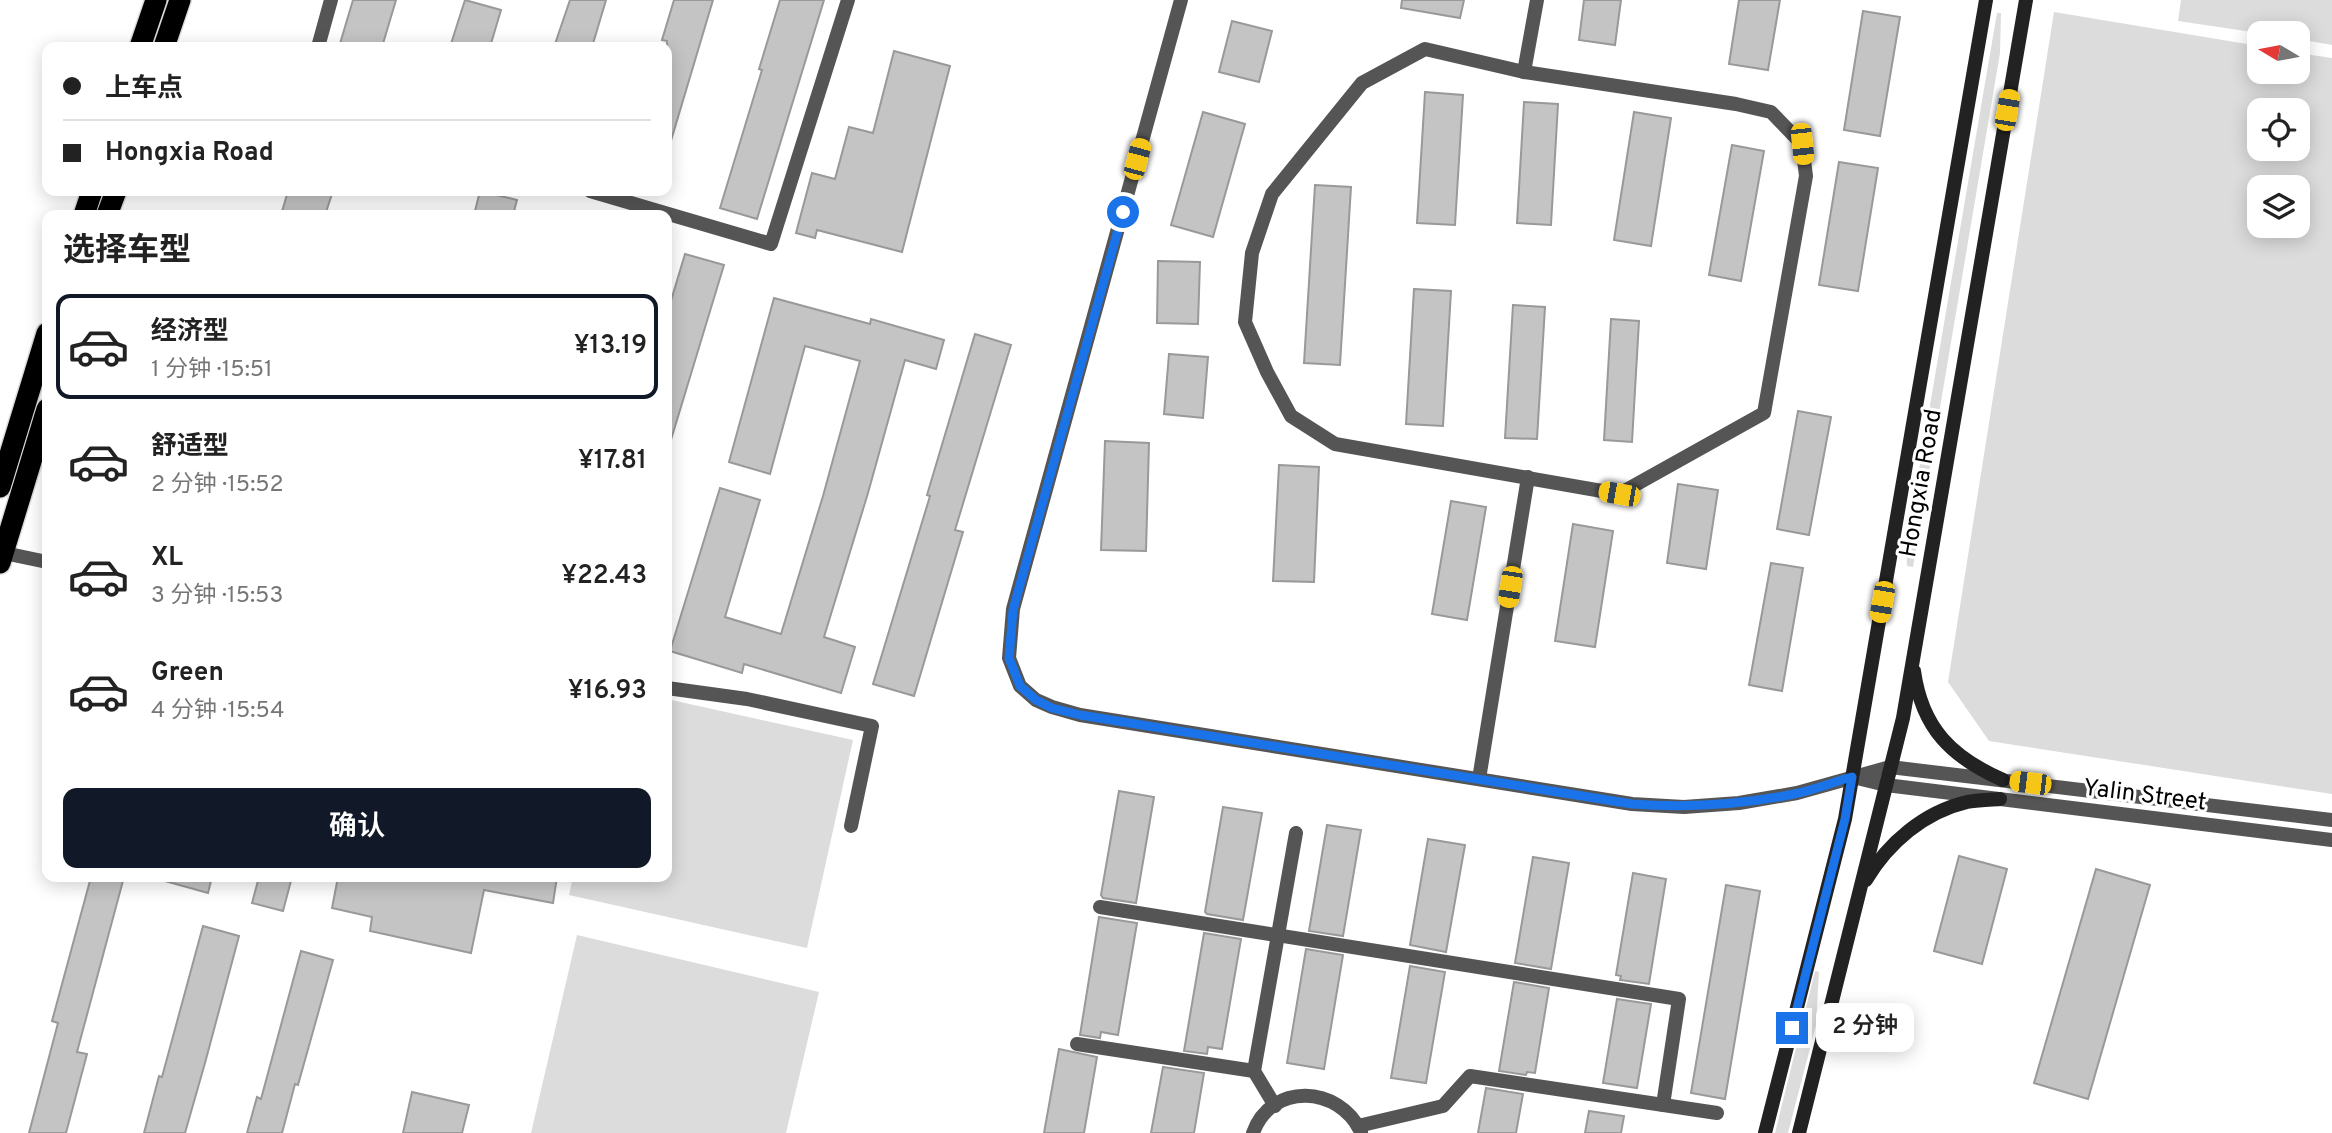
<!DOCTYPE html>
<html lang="zh">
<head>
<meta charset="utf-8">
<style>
	:root { --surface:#fff; --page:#f6f6f6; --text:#222; --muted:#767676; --line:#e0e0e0; --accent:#111827 }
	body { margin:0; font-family:Overpass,"Noto Sans SC",sans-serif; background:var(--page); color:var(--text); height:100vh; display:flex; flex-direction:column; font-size:26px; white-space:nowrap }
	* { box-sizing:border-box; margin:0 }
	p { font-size:23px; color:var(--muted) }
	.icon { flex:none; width:38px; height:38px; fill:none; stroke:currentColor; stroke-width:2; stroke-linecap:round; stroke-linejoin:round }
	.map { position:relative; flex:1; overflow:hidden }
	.panel { position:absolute; left:42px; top:210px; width:630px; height:672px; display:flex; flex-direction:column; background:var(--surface); border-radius:14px; box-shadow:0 4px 18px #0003 }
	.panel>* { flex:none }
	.banner { position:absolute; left:42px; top:42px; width:630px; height:154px; border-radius:14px; box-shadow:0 4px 18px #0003; display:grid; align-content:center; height:154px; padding:0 21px; background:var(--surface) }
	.needle { width:46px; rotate:280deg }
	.buttons { position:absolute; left:2247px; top:21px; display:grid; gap:14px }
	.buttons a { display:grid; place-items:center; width:63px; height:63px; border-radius:14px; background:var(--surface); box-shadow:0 4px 18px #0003; font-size:35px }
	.end { position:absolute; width:32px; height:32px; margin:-16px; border:9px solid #1a73e8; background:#fff; box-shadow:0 0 0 4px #fff }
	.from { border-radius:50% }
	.bubble { position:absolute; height:49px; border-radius:14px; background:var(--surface); box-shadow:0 4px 18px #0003; font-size:23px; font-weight:600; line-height:49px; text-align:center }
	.car { position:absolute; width:21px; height:42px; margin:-21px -10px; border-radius:9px; box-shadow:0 0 5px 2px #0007; background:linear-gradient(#f5c518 24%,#345 0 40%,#f5c518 0 76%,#345 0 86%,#f5c518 0) }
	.banner b { display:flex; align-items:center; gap:24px; height:66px; font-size:26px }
	.banner b+b { border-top:2px solid var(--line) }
	.banner i { width:18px; height:18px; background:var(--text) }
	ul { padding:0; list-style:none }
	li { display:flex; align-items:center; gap:21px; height:105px; margin:0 14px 10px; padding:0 7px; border:4px solid transparent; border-radius:14px }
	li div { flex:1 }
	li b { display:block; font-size:26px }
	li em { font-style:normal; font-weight:600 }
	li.current { border-color:var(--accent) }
	li>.icon { width:63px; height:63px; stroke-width:1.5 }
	h2 { padding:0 21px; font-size:32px; line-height:84px }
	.cta { display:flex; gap:14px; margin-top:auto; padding:14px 21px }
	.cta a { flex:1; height:80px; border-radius:14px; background:var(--accent); color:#fff; font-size:28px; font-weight:600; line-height:80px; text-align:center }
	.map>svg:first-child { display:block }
</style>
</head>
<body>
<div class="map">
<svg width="2332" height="1133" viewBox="0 0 2332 1133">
	<rect width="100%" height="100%" fill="#fff"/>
	<!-- green -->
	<g fill="#dcdcdc" fill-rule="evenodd">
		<path d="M2181,0H2332V45L2298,39V33H2259L2178,21Z"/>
		<path d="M2054,12L2259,46V72H2298V53L2332,58V794L1989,741L1948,682ZM2259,110H2298V149H2259ZM2298,187V226H2259V187Z"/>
		<path d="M1997,13H2001L2000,53L1913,567L1907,566L1906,546Z"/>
		<path d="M667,699L853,740L807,948L569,895L573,877H667Z"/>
		<path d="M577,935L819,992L786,1133H531Z"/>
		<path d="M1815,971L1819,972L1816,1025L1788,1133H1775Z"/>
	</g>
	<!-- building -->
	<g fill="#c4c4c4" stroke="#999" stroke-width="2">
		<path d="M353,0H396L382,47H339Z"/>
		<path d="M465,0L501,10L490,47H450Z"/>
		<path d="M570,0H606L592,47H554Z"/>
		<path d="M674,0H713L670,144H667V41L662,40Z"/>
		<path d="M780,0H824L757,219L720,208L762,70L759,69Z"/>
		<path d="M1402,0H1464L1460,18L1401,8Z"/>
		<path d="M1584,0H1621L1615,45L1579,40Z"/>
		<path d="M1739,0H1780L1768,70L1729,64Z"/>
		<path d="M1863,11L1900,17L1880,136L1844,130Z"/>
		<path d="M1232,21L1272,31L1259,82L1219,72Z"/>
		<path d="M894,51L950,66L902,252L817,230L815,238L796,233L812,173L835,179L849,127L873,133Z"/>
		<path d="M1425,92L1463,95L1455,225L1417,223Z"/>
		<path d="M1524,102L1558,104L1551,225L1517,223Z"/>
		<path d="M1203,112L1245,124L1213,237L1171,225Z"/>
		<path d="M1634,112L1671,118L1651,246L1614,240Z"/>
		<path d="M1732,145L1764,151L1741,281L1709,275Z"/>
		<path d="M1839,162L1878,168L1858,291L1819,285Z"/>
		<path d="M1315,185L1351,187L1340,365L1304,363Z"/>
		<path d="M288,191H333L325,215H281Z"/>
		<path d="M480,191L517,200L513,215H474Z"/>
		<path d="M685,254L724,265L670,443L667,442V314Z"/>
		<path d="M1158,261L1200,262L1198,324L1157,323Z"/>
		<path d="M1414,289L1451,291L1443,426L1406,424Z"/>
		<path d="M774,298L870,324L871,319L944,340L936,369L905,360L868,493L824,637L855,647L841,693L744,664L742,673L670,651L720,488L760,500L725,617L781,634L823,496L860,361L805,346L770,474L729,462Z"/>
		<path d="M1513,305L1545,307L1537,439L1505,438Z"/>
		<path d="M1611,319L1639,321L1632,442L1604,440Z"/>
		<path d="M975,334L1011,345L955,530L963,532L914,696L873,684L930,496L927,495Z"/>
		<path d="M1169,354L1208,357L1203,418L1164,414Z"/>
		<path d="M1798,411L1831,417L1809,535L1777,529Z"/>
		<path d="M1105,441L1149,443L1146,551L1101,550Z"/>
		<path d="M1279,465L1319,467L1314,582L1273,581Z"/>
		<path d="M1678,484L1718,490L1706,569L1667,563Z"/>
		<path d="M1451,501L1486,507L1467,620L1432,614Z"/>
		<path d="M1573,524L1613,531L1595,647L1555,641Z"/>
		<path d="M1771,563L1803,568L1782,691L1749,685Z"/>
		<path d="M1119,791L1154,797L1136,903L1103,898L1101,895Z"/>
		<path d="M1223,807L1262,813L1243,920L1207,914L1205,912Z"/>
		<path d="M1327,825L1361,830L1343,936L1309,931Z"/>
		<path d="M1428,839L1465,845L1446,952L1410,945Z"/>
		<path d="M1959,856L2007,869L1982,964L1934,951Z"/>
		<path d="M1533,857L1569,863L1551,969L1515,963Z"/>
		<path d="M2096,869L2150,885L2088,1099L2034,1083Z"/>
		<path d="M1633,873L1666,879L1649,984L1620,980L1621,976L1616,975Z"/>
		<path d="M91,877H124L77,1052L87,1054L66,1133H29L58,1023L52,1021Z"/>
		<path d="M166,877H212L208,893L165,881Z"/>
		<path d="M259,877H292L283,911L252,903Z"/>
		<path d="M338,877H557L553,903L484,890L471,953L370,931L372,917L332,908Z"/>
		<path d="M1726,885L1760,891L1725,1099L1691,1093Z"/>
		<path d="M1099,917L1137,923L1118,1035L1101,1032L1100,1038L1080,1035Z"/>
		<path d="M203,926L239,936L205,1063L185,1133H144L159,1076L162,1077Z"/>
		<path d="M1204,933L1241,939L1222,1049L1208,1047L1207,1054L1184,1051Z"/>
		<path d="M1306,949L1343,955L1324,1069L1287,1063Z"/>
		<path d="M301,951L333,960L298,1085L295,1084L282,1133H247L257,1097L261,1099Z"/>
		<path d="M1410,966L1445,972L1426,1083L1391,1078Z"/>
		<path d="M1514,982L1549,988L1535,1073L1527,1072L1526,1075L1499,1071Z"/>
		<path d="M1617,999L1651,1004L1637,1088L1603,1083Z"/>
		<path d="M1059,1049L1097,1057L1084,1133H1044Z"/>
		<path d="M1163,1067L1204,1073L1194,1133H1151Z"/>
		<path d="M1486,1088L1523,1094L1516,1133H1478Z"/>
		<path d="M412,1092L469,1105L462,1133H403Z"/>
		<path d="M1589,1111L1624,1116L1621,1133H1585Z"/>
	</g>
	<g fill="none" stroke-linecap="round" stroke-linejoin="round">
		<!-- highway casing -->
		<g stroke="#dbdbdb" stroke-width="24">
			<g id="highway">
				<path d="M140,47L156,0"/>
				<path d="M164,47L180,0"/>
				<path d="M84,215L92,191"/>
				<path d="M107,215L116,191"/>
				<path d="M0,487L47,333"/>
				<path d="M0,563L47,409"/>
			</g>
		</g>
		<!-- street -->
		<g stroke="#555" stroke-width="14">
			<path d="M1181,0L1013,609L1009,658L1020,686L1036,700L1052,707L1080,715L1632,804L1684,807L1739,803L1797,793L1890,767L2332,820"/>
			<path d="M318,47L331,0"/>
			<path d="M1425,49L1524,72L1736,104L1771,112L1802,144L1806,176L1764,413L1619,494L1335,444L1291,416L1267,372L1245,322L1252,253L1272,194L1362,83Z"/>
			<path d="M1524,72L1537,0"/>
			<path d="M590,191L771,244L848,0"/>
			<path d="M0,552L47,562"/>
			<path d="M667,688L747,699L872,726L851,826"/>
			<path d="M1853,777L1886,785L2332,840"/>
			<path d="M1479,779L1528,477"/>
			<path d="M1100,907L1679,999L1663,1105"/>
			<path d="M1077,1044L1254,1071"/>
			<path d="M1275,1106L1254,1071L1296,833"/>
			<path d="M1358,1126L1443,1106L1470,1076L1717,1113"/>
			<path d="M1253,1133C1271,1082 1339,1085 1361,1132"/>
		</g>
		<!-- secondary -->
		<g stroke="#222" stroke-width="14">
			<path d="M1914,671C1922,728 1951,757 2003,780"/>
			<path d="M1866,880C1888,843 1924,812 1967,802C1977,800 1989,800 2000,799"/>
			<path d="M1765,1133L1845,819L1986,0"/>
			<path d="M1799,1133L1903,718L2026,0"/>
		</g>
		<!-- highway -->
		<use href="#highway" stroke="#000" stroke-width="21"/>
	</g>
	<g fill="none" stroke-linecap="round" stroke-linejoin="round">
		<!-- route -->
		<path stroke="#1a73e8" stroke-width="9" d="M1123,212L1013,610L1009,658L1020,686L1036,700L1052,708L1080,715L1632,804C1687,808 1740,805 1794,794C1814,790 1833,782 1852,777L1845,819L1792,1028"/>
	</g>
	<g text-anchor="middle" stroke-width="6" stroke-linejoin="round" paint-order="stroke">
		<!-- street labels -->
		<g font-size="24" fill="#000" stroke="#fff">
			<text transform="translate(1920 483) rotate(-80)" y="8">Hongxia Road</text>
			<text transform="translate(2145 794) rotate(7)" y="8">Yalin Street</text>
		</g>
	</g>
</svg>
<div class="buttons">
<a><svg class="needle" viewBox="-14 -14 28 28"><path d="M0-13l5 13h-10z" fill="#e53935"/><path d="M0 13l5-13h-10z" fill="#767676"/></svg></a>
<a><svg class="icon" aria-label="locate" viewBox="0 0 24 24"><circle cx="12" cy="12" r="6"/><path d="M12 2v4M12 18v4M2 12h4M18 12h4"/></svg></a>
<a><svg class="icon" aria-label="layers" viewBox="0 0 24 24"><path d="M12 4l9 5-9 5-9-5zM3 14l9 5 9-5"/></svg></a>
</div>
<i class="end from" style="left:1123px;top:212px"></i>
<i class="end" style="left:1792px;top:1028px"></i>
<div class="bubble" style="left:1816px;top:1003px;width:98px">2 分钟</div>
<i class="car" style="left:2007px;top:110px;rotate:10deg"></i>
<i class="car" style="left:1802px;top:144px;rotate:174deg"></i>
<i class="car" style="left:1137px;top:159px;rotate:15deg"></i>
<i class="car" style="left:1619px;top:494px;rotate:280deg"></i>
<i class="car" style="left:1510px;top:587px;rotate:189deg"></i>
<i class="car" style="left:1882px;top:602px;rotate:190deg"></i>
<i class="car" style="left:2030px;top:783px;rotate:277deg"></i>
<div class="banner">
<b><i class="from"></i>上车点</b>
<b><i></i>Hongxia Road</b>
</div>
<section class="panel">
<h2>选择车型</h2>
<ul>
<li class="current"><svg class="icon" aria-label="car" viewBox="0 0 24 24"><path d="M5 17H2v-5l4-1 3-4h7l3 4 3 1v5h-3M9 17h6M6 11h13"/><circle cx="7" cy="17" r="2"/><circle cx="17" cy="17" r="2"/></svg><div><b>经济型</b><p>1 分钟 · 15:51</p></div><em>¥13.19</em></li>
<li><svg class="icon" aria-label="car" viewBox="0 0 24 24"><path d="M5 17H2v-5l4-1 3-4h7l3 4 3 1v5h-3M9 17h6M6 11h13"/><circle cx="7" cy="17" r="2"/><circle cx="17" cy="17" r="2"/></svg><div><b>舒适型</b><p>2 分钟 · 15:52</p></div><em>¥17.81</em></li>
<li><svg class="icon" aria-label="car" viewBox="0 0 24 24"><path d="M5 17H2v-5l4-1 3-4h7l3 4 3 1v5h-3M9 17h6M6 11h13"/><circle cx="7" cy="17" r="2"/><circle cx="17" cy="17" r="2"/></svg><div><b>XL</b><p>3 分钟 · 15:53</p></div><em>¥22.43</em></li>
<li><svg class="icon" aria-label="car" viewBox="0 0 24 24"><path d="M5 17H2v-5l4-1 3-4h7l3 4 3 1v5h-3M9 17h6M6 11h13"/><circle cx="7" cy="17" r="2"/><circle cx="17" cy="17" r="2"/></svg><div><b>Green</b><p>4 分钟 · 15:54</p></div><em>¥16.93</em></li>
</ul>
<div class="cta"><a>确认</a></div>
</section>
</div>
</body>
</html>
